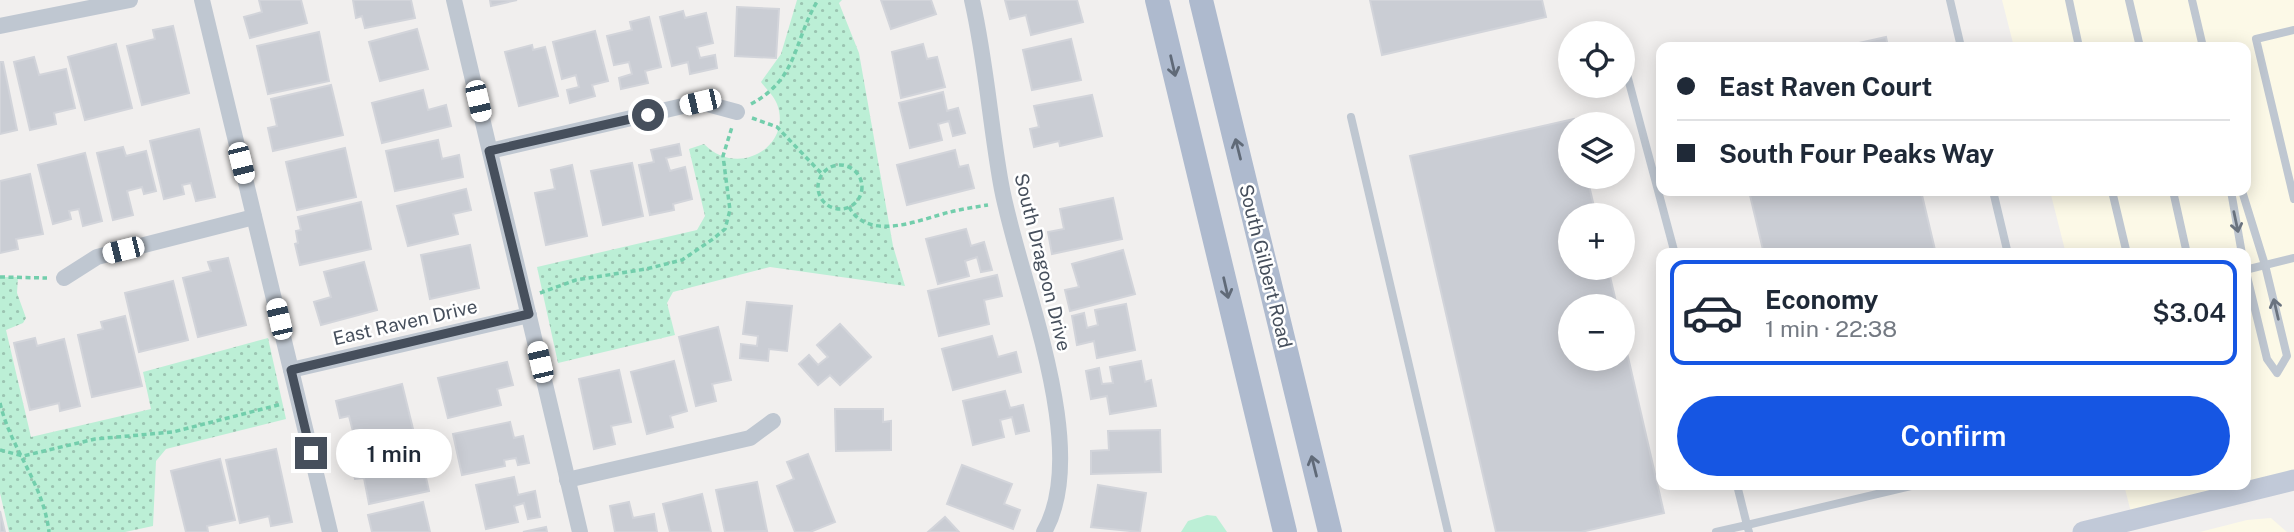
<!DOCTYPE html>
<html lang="en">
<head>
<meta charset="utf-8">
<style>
	:root { --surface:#fff; --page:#f2f2f3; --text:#1f2937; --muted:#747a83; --line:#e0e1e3; --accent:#1656e3 }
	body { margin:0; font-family:"Public Sans",sans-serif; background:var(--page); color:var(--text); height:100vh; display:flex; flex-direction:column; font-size:26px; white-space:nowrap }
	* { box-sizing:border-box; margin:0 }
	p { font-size:23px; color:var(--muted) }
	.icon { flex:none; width:38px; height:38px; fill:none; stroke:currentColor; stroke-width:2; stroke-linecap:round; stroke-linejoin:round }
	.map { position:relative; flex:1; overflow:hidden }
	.drawer { position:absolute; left:1656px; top:248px; width:595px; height:242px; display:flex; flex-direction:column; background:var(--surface); border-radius:14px; box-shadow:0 4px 18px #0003 }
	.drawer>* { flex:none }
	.banner { position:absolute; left:1656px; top:42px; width:595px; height:154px; border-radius:14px; box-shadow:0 4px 18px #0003; display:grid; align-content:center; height:154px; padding:0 21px; background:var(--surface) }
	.controls { position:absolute; left:1558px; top:21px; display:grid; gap:14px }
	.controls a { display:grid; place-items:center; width:77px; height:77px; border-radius:50%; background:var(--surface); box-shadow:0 4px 18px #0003; font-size:35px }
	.end { position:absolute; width:32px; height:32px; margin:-16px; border:9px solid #464f5c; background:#fff; box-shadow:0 0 0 4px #fff }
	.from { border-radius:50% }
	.bubble { position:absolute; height:49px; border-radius:24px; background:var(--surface); box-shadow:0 4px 18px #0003; font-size:23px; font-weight:600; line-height:49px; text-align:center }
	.car { position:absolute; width:21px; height:42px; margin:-21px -10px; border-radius:9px; box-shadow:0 0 5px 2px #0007; background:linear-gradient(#fff 24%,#345 0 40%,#fff 0 76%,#345 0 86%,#fff 0) }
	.banner b { display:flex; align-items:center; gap:24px; height:66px; font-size:26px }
	.banner b+b { border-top:2px solid var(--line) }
	.banner i { width:18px; height:18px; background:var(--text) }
	ul { padding:12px 0 0; list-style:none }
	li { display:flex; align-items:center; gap:21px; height:105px; margin:0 14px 10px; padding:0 7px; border:4px solid var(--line); border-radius:14px }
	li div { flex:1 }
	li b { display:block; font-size:26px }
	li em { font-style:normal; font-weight:600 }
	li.on { border-color:var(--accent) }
	li>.icon { width:63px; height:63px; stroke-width:1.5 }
	.action { display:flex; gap:14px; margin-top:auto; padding:14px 21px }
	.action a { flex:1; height:80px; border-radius:42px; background:var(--accent); color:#fff; font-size:28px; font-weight:600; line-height:80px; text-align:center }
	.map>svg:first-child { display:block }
</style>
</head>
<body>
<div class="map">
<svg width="2294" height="532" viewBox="0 0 2294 532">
	<defs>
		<pattern id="park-dots" width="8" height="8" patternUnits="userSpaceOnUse" patternTransform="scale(1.75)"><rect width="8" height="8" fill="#bcefd6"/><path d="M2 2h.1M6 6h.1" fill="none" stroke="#9bc4b1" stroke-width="1.8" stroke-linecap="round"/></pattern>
	</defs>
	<rect width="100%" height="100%" fill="#f1efee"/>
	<!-- commercial -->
	<g fill="#fcf9e7">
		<path d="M2002,0H2294V481L2133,520L2124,485H2245V254H2066L2050,191H2245V47H2014Z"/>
		<path d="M2271,518L2287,532H2200L2247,520Z"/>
	</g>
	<!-- grass -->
	<path fill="#bcefd6" d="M1207,515L1216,516L1227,532H1181L1188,521Z"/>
	<!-- park -->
	<g fill="url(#park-dots)">
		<path d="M797,0H842L839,3L859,53L893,246L905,286L770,267L673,292L667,303L675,335L558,363L537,267L697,230L705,216L689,149L704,144C738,179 793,146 777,104C774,96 766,89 761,82L781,54Z"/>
		<path d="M0,277H18L17,293L26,318L23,323L6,330L31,437L151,409L143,372L268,338L286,419L166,449L156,461L153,526L125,532H9L0,493Z"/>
	</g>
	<!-- building -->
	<g fill="#cacdd4" stroke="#d2d4da" stroke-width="2">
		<path d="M259,0H301L307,23L250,38L244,17L262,12Z"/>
		<path d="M353,0H411L415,18L365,28L362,16L356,18Z"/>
		<path d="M490,0H517L491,6Z"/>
		<path d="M881,0H931L936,14L891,29Z"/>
		<path d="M1005,0H1077L1083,22L1031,35L1026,15L1010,19Z"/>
		<path d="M1370,0H1542L1546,17L1382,55Z"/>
		<path d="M737,7L779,9L776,58L735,56Z"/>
		<path d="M683,11L685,18L706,13L713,43L697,47L700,58L715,55L717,68L690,74L688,62L672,66L660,17Z"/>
		<path d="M649,17L661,67L645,71L648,83L621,89L619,78L632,74L629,62L614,65L607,36L632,30L630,22Z"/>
		<path d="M173,26L189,93L142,105L127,46L155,39L153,30Z"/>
		<path d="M417,29L428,69L380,81L369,42Z"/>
		<path d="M595,31L608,81L592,85L595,96L570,103L567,90L579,87L576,75L562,79L553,42Z"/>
		<path d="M319,32L329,81L268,94L257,46Z"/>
		<path d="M1886,37L1888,47H1841Z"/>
		<path d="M1071,39L1081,80L1032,90L1023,50Z"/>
		<path d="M116,44L132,108L85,120L68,57Z"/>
		<path d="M923,44L927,59L937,57L945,87L901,98L892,52Z"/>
		<path d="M532,45L533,50L545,47L558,96L519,106L505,52Z"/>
		<path d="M34,57L39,75L66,69L75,108L54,113L56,124L30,130L14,62Z"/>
		<path d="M0,62H3L17,130L0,134Z"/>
		<path d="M331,85L343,135L273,151L268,128L277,126L271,99Z"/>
		<path d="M423,90L428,110L446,105L451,126L382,143L372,103Z"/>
		<path d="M943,92L947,111L958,108L965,133L953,136L949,121L938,124L942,140L910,148L899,103Z"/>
		<path d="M1092,95L1102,136L1060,146L1059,141L1034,147L1030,129L1039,127L1034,106Z"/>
		<path d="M1574,119L1575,124H1570V177H1587L1596,215H1570V268H1608L1617,306H1570V359H1622V331L1664,513L1581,532H1496L1410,156Z"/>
		<path d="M199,129L215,197L196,201L191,183L182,185L184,194L164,199L150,141Z"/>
		<path d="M438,140L442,159L459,155L463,177L395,191L386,151Z"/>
		<path d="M679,144L681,155L666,158L670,171L685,167L692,199L673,204L674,210L650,215L639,165L654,162L651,150Z"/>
		<path d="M123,147L126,156L146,151L156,191L144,194L142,187L127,191L133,215L113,220L97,153Z"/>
		<path d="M345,148L356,197L297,210L286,162Z"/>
		<path d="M955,150L959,167L968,165L974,188L907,205L897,165Z"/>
		<path d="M85,153L102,221L83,226L79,209L69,211L71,219L53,224L38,165Z"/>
		<path d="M632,163L643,216L603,225L591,171Z"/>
		<path d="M572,165L587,236L546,245L535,193L555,189L551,170Z"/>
		<path d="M30,174L43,234L16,239L18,249L0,253V181Z"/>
		<path d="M466,189L471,210L453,214L458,234L408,246L397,206Z"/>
		<path d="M1749,191H1921L1936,254H1764Z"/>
		<path d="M1113,198L1122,239L1052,254L1048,232L1064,229L1060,209Z"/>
		<path d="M361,202L371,249L300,265L295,244L298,243L296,231L301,230L298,217Z"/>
		<path d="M966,229L971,246L984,242L992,270L981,272L977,257L965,261L969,276L938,284L926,239Z"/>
		<path d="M470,245L479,288L430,299L421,255Z"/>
		<path d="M1123,250L1135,294L1070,311L1065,290L1079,287L1072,264Z"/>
		<path d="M228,258L246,325L198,337L183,278L211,271L208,262Z"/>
		<path d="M364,262L377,310L321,325L314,302L331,297L324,272Z"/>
		<path d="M997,275L1002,296L984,300L989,324L939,336L928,291Z"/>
		<path d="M173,281L188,340L139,352L125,293Z"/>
		<path d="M747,302L792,306L787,351L769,349L768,361L740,358L741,344L757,346L758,336L743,334Z"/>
		<path d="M1126,304L1135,350L1097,358L1094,341L1077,345L1072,316L1084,313L1087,328L1098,325L1095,310Z"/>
		<path d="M125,316L142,386L92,397L78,335L103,329L101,322Z"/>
		<path d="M840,324L871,357L840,385L830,375L818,385L799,364L809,355L818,365L828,357L817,345Z"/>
		<path d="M718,327L731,380L712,384L716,401L696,406L679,337Z"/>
		<path d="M992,336L998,357L1016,352L1021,372L953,390L942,349Z"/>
		<path d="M35,338L37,346L64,339L80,406L60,411L59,403L30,410L14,343Z"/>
		<path d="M674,361L687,411L670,416L673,427L647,434L631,372Z"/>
		<path d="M1141,361L1145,382L1151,380L1156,406L1110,414L1107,396L1091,399L1086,371L1099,368L1102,384L1113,383L1110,367Z"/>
		<path d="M507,362L513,385L497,389L501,405L448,418L438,378Z"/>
		<path d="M619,370L631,422L611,426L615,444L594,449L579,379Z"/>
		<path d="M402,384L414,433L357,447L349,416L340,418L336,401Z"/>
		<path d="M1005,391L1010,408L1023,405L1029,431L1016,434L1012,417L1000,420L1004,437L973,445L963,401Z"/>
		<path d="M835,409H883V422L891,421V450L836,451Z"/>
		<path d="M510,422L514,438L523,436L529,463L518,465L516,458L504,460L505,466L462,475L453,434Z"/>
		<path d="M1160,430L1161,472L1091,474V451L1109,450L1108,431Z"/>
		<path d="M418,442L429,491L369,504L364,478L355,479L350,457Z"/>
		<path d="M276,449L292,522L271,526L269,516L240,523L226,460Z"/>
		<path d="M808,454L835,522L810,532H795L777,486L794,479L787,462Z"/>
		<path d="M220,459L235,520L207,526L208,532H186L171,471Z"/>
		<path d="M962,465L1012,484L1004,504L1020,510L1013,529L947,504Z"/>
		<path d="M514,477L518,495L535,491L540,517L528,519L524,503L514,506L518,522L486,529L476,485Z"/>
		<path d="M757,482L767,531L725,532L716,490Z"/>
		<path d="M1098,485L1146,493L1140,532L1091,527Z"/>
		<path d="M702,494L711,532H670L663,504Z"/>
		<path d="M423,502L430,532H372L368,515Z"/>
		<path d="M629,502L633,518L654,514L657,532H615L610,506Z"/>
		<path d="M0,511L5,532H0Z"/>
		<path d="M945,517L959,532H928Z"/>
		<path d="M546,527L547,532H523Z"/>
	</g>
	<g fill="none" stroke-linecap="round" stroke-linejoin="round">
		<!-- path -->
		<g stroke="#73ceac" stroke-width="3.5" stroke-dasharray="5 3.5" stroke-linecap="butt">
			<path d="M751,104C799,78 793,41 818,0"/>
			<path d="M752,118L777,127L822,174"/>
			<circle cx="840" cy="187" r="22"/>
			<path d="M849,207C869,243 921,219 950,212C962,209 975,207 988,205"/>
			<path d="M0,277L47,278"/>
			<path d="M540,293L576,280L646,269L682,260L713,239L725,229L730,210L723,156L732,127"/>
			<path d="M0,403C11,450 43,482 49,532"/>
			<path d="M0,450L23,456L95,439L173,432L282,404"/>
		</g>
		<!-- lane -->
		<g stroke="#bfc7d1" stroke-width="8">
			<path d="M1950,0L1961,47"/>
			<path d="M2069,0L2079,47"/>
			<path d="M2129,0L2140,47"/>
			<path d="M2192,0L2203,47"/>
			<path d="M2294,30L2256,39L2294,199"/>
			<path d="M1622,56L1675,254"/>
			<path d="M1351,117L1448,532"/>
			<path d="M1993,191L2008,254"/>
			<path d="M2112,191L2127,254"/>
			<path d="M2173,191L2187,254"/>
			<path d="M2231,191L2242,254"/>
			<path d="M2242,191L2265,265L2287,356L2277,373L2267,359L2245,268"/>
			<path d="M2245,270L2294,258"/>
			<path d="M1737,485L1747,525L1915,485"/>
			<path d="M1716,532L1747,525L1749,532"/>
		</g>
		<!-- street -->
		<g stroke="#bfc7d1" stroke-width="16">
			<path d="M202,0L330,532"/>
			<path d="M454,0L580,532"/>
			<path d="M972,0C986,61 990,123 1001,184C1017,276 1093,447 1044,532"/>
			<path d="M0,26L130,0"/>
			<path d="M490,151L700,102L737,112"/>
			<path d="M64,278L97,257L254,217"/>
			<path d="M291,370L529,315"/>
			<path d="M567,480L750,438L773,421"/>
		</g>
		<!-- secondary -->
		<path stroke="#c1c9d8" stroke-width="21" d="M2083,532L2294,480"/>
		<!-- primary -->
		<g stroke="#aebace" stroke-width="24">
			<path d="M1157,0L1285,532"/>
			<path d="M1201,0L1330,532"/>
		</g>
	</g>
	<!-- one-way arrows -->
	<defs><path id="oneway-shaft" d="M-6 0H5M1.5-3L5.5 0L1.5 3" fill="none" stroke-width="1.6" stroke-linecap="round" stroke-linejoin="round" transform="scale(1.75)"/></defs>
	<g stroke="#606a78">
		<use href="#oneway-shaft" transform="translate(1173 66) rotate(77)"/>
		<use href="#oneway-shaft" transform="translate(1238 149) rotate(-104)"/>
		<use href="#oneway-shaft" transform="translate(1226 288) rotate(77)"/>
		<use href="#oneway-shaft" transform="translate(1314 466) rotate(-104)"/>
	</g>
	<g stroke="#6a737f">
		<use href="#oneway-shaft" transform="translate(2236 222) rotate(78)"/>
		<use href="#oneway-shaft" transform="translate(2276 309) rotate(-103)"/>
	</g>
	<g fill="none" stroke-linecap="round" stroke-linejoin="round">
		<!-- route -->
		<path stroke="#464f5c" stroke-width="9" d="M311,453L291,370L529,314L489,151L648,115"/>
	</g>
	<g text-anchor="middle" stroke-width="5" stroke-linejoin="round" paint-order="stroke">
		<!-- street labels -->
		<g font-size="19" fill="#464f5c" stroke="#fff">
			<text transform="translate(1043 262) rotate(76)" y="7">South Dragoon Drive</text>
			<text transform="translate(1266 266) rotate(76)" y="7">South Gilbert Road</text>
			<text transform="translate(405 322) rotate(-13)" y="7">East Raven Drive</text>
		</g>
	</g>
</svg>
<div class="controls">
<a><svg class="icon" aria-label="locate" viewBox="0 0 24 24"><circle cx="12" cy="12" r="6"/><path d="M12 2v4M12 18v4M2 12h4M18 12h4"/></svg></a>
<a><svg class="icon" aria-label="layers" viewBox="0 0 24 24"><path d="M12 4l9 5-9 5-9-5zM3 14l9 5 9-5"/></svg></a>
<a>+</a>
<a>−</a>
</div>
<i class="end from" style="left:648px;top:115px"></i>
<i class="end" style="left:311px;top:453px"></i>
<div class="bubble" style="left:336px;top:429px;width:116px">1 min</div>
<i class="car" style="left:478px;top:101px;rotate:167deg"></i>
<i class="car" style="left:700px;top:102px;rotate:257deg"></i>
<i class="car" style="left:241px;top:163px;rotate:166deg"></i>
<i class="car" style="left:123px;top:250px;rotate:256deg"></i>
<i class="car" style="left:279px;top:319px;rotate:347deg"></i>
<i class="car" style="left:540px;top:362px;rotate:347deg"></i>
<div class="banner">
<b><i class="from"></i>East Raven Court</b>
<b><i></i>South Four Peaks Way</b>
</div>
<section class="drawer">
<ul>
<li class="on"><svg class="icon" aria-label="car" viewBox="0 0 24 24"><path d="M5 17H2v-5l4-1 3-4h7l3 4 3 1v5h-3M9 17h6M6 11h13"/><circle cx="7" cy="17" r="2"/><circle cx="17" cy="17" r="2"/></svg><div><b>Economy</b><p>1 min · 22:38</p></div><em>$3.04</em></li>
</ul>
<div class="action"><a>Confirm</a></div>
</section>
</div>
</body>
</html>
